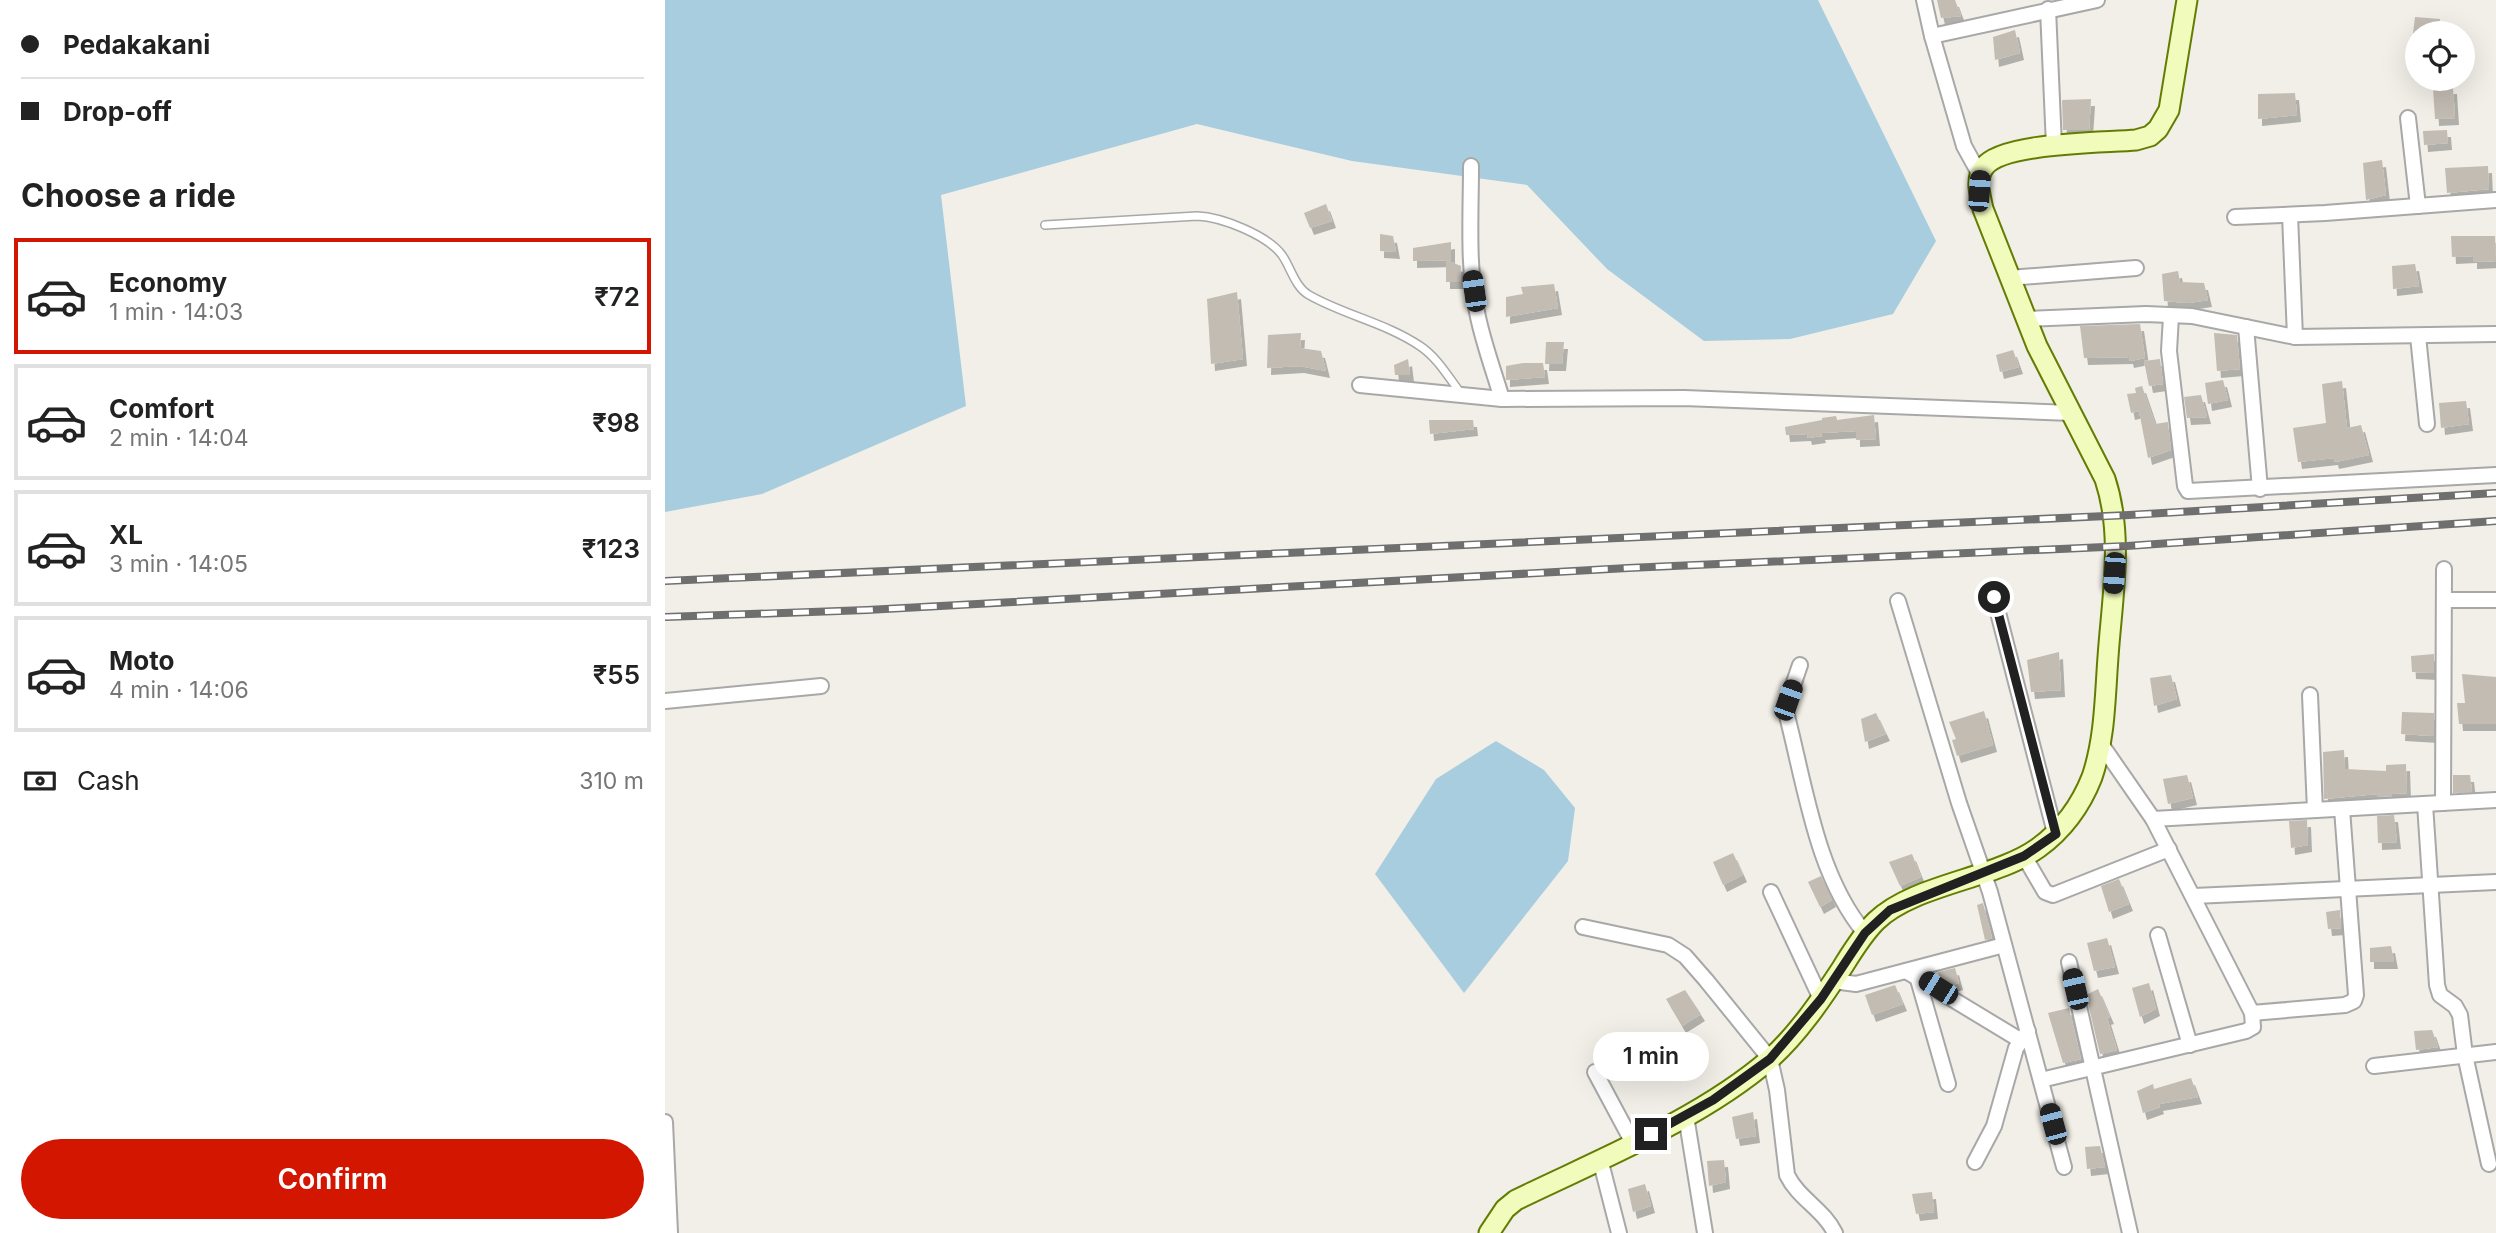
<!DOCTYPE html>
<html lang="en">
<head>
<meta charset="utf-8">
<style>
	:root { --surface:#fff; --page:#f6f6f6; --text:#222; --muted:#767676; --line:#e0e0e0; --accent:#d21600 }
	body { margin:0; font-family:Inter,sans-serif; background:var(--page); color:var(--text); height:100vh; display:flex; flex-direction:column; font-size:26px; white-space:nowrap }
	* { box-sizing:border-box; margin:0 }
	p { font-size:23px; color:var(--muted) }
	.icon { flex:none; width:38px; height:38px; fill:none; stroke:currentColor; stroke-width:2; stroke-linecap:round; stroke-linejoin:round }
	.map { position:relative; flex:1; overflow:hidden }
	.sheet { display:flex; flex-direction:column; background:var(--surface); width:665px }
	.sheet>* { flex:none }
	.top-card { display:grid; align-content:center; height:154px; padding:0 21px; background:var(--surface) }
	.controls { position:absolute; left:1740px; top:21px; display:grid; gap:14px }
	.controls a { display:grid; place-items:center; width:70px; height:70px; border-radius:50%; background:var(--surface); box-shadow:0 7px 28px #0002; font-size:35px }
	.end { position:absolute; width:32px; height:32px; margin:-16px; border:9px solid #212121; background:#fff; box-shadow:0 0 0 4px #fff }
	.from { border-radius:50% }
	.bubble { position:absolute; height:49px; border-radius:24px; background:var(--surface); box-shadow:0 7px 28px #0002; font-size:23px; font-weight:600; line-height:49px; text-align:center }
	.car { position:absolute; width:21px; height:42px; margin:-21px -10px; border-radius:9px; box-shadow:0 0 5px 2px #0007; background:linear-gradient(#222 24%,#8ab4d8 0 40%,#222 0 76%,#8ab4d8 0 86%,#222 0) }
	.top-card b { display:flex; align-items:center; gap:24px; height:66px; font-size:26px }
	.top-card b+b { border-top:2px solid var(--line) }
	.top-card i { width:18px; height:18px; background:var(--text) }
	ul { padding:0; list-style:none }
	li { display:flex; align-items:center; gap:21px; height:116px; margin:0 14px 10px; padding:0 7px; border:4px solid var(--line); border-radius:0px }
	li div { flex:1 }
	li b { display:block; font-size:26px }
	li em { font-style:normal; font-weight:600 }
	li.active { border-color:var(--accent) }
	li>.icon { width:63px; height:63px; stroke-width:1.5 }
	h2 { padding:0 21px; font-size:32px; line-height:84px }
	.pay { display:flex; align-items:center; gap:18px; height:77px; padding:0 21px; font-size:26px }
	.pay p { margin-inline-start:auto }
	.button { display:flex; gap:14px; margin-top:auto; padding:14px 21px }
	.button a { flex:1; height:80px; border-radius:42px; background:var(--accent); color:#fff; font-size:28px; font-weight:600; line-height:80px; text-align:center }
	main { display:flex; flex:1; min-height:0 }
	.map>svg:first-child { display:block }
</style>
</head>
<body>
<main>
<section class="sheet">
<div class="top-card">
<b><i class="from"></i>Pedakakani</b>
<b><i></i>Drop-off</b>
</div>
<h2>Choose a ride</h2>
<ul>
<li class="active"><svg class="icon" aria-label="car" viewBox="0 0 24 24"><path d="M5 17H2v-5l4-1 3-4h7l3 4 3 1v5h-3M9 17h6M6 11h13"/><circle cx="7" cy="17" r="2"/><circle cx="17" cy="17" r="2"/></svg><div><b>Economy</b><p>1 min · 14:03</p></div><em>₹72</em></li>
<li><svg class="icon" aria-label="car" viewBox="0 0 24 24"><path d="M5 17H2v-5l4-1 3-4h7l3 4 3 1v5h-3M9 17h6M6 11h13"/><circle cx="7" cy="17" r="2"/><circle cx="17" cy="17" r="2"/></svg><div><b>Comfort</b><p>2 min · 14:04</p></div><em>₹98</em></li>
<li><svg class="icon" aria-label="car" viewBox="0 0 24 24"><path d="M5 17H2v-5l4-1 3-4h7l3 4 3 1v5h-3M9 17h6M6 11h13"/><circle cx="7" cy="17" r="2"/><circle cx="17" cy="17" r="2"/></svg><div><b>XL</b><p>3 min · 14:05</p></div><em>₹123</em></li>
<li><svg class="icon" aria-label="car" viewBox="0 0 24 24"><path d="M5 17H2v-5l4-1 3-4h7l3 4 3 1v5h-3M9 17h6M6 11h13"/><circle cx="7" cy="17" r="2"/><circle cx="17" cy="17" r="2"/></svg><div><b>Moto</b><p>4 min · 14:06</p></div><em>₹55</em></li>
</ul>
<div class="pay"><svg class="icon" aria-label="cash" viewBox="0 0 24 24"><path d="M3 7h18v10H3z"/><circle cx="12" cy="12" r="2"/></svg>Cash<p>310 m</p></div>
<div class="button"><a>Confirm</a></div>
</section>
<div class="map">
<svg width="1831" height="1233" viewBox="0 0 1831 1233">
	<defs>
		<filter id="shadow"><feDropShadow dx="4" dy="7" stdDeviation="0" flood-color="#0004"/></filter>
	</defs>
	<rect width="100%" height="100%" fill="#f1efe7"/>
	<!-- water -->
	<g fill="#a7cddf">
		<path d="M0,0H1153L1271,241L1228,314L1125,339L1039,341L942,269L862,185L687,161L532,124L276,195L301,406L97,494L0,512Z"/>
		<path d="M831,741L879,770L910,808L903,861L799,993L710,874L771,779Z"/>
	</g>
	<!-- building -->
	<g fill="#c2bcb3" filter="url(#shadow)">
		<path d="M1272,0H1290L1296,16L1276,18Z"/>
		<path d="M1750,17L1775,19L1774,32L1748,33Z"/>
		<path d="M1350,30L1355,53L1330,60L1328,37Z"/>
		<path d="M1788,87L1790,118L1770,119L1768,88Z"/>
		<path d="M1630,93L1632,115L1593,119V94Z"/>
		<path d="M1426,99L1424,130H1398L1397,100Z"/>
		<path d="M1782,130L1783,143L1759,145L1758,131Z"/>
		<path d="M1717,160L1721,195L1701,200L1698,163Z"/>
		<path d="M1823,166L1824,189L1782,193L1780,168Z"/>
		<path d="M661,204L667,221L645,228L639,213Z"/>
		<path d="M715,234L728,236L731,252L715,251Z"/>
		<path d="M1786,236H1830L1831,261L1808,262V256L1787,257Z"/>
		<path d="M786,242V260L748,261V248Z"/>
		<path d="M781,260L796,266L795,282H781Z"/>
		<path d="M1750,264L1754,286L1728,289L1727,266Z"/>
		<path d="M1513,271L1515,282L1539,283L1543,300L1523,303L1499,301L1497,274Z"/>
		<path d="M889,284L893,308L841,317V297L858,294L856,287Z"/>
		<path d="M572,292L578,359L546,364L542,299Z"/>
		<path d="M1475,324L1480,358L1465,361L1464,357L1419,358L1415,326Z"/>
		<path d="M636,333L635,348L656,351L661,371L635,366L602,368L603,335Z"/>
		<path d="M1549,333L1572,335L1575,369L1552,371Z"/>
		<path d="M881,342H899L897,364H880Z"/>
		<path d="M1348,350L1354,367L1335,372L1331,355Z"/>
		<path d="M743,359L745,375H730L729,365Z"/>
		<path d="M1495,359L1498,384L1484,386L1479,361Z"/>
		<path d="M858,363H878L880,377L841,380V366Z"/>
		<path d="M1558,380L1563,400L1543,404L1540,383Z"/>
		<path d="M1677,381L1682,428L1696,425L1704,455L1670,462L1669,458L1633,462L1628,428L1661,423L1657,384Z"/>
		<path d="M1477,386L1490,424L1503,422L1506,450L1483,458L1474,411L1466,413L1462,394L1471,393L1470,388Z"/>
		<path d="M1536,395L1542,417L1522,418L1519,397Z"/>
		<path d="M1801,401L1804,424L1776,428L1774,403Z"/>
		<path d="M1209,415L1211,439L1191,440V431L1156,433L1157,436L1143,438L1142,434L1121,435L1120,427L1157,420V418L1171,416L1172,420Z"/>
		<path d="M764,420H808L809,429L765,434Z"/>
		<path d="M1394,652L1396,690L1366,692L1362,660Z"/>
		<path d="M1769,654V673L1747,672L1746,656Z"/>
		<path d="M1797,674L1831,677V724H1794L1792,703H1800Z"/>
		<path d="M1506,675L1512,699L1489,706L1485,678Z"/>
		<path d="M1319,711L1328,745L1292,756L1287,740L1291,739L1284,722Z"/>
		<path d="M1737,712L1769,713V736L1736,734Z"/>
		<path d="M1211,713L1221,734L1200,742L1196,719Z"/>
		<path d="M1679,750L1680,769L1721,771V765L1741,764L1742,793L1727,794V796L1712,797V794L1659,799L1658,752Z"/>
		<path d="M1522,775L1528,798L1503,804L1498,779Z"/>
		<path d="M1788,775H1805L1807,792L1788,793Z"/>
		<path d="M1729,815L1732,842L1713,843L1712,816Z"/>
		<path d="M1642,820L1643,845L1626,848L1624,821Z"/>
		<path d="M1068,853L1078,875L1058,885L1048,862Z"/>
		<path d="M1247,854L1256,877L1235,886L1224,862Z"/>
		<path d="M1156,876L1167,900L1155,907L1143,882Z"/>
		<path d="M1454,879L1464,904L1444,912L1436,886Z"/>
		<path d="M1318,903L1327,938L1320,940L1312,905Z"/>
		<path d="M1675,910L1676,928L1663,929L1661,912Z"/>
		<path d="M1442,938L1450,967L1429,971L1422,943Z"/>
		<path d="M1726,946L1729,962H1705V948Z"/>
		<path d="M1290,968L1294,983L1284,986L1275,980L1273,972Z"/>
		<path d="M1484,983L1491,1009L1475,1017L1467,988Z"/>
		<path d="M1230,985L1238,1004L1207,1015L1200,995Z"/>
		<path d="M1433,989L1445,1017L1442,1018L1452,1050L1435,1054L1421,995Z"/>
		<path d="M1020,990L1036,1014L1017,1026L1001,999Z"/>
		<path d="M1404,1008L1416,1059L1398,1063L1383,1013Z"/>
		<path d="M1767,1030L1773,1047L1751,1050L1749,1031Z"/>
		<path d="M1526,1078L1533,1097L1494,1104L1495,1107L1478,1113L1472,1091L1488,1084L1489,1089Z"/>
		<path d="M1088,1112L1091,1136L1071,1139L1067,1117Z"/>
		<path d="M1435,1146L1440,1167L1422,1169L1420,1147Z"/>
		<path d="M1059,1160L1061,1182L1044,1186L1042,1161Z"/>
		<path d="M980,1184L986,1206L968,1212L963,1189Z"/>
		<path d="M1267,1192L1269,1212L1251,1214L1247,1194Z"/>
	</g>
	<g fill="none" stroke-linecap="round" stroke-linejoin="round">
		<!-- lane casing -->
		<g stroke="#a8a8a8" stroke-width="10">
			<path id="lane" d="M380,225L532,216C557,217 602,235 617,255C626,268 630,287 644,295C679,315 721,323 755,346C773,358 784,378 797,395"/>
		</g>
		<!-- street casing -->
		<g stroke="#a8a8a8" stroke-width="18">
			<g id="street">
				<path d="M1259,0L1267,36L1299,146L1315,175"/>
				<path d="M1383,9L1389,146"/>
				<path d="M1267,36L1432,0"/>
				<path d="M1743,118L1753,206"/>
				<path d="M806,166C806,216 802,268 813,317C819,345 829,372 837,399"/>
				<path d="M1625,215L1630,337"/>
				<path d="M1570,217L1660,213L1831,200"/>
				<path d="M1344,278L1471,268"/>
				<path d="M1506,316L1504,351L1520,486L1523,491L1831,475"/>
				<path d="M1360,319L1481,314L1527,316L1630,337L1831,334"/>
				<path d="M1581,327L1595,489"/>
				<path d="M1753,336L1762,424"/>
				<path d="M695,385L837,399L1019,398L1406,413"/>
				<path d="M1329,597L1390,833"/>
				<path d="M1779,600H1831"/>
				<path d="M1233,601L1294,803L1325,892L1399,1167"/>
				<path d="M1135,665L1123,700L1121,712C1140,784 1151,875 1200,933"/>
				<path d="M1645,695L1650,810"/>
				<path d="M0,701L156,686"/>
				<path d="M1778,803L1779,569"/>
				<path d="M1760,804L1772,985L1775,995L1790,1006L1795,1015L1800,1055L1824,1164"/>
				<path d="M1488,819L1831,800"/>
				<path d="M1359,856L1380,892L1388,895L1504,849"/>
				<path d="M1106,892L1156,999"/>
				<path d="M1529,896L1831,882"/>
				<path d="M918,927L1003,945L1020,956L1041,980L1105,1059L1112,1090L1122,1175C1133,1198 1159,1210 1170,1233"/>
				<path d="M1493,935L1525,1045"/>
				<path d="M1404,962L1465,1233"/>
				<path d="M1241,971L1355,1040"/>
				<path d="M1252,976L1283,1084"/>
				<path d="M1168,981L1191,984L1339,945"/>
				<path d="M1587,1013L1680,1005L1689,1001L1691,995L1677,809"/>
				<path d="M1709,1066L1831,1052"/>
				<path d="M930,1072L968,1143"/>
				<path d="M1376,1080L1581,1031L1588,1027L1587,1013L1488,819L1436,744"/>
				<path d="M1021,1116L1040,1233"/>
				<path d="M0,1122L5,1233"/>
				<path d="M935,1159L954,1233"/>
				<path d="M1310,1162L1329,1126L1351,1048L1363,1031"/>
			</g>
		</g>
		<!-- secondary casing -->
		<g stroke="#637d03" stroke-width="23">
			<path id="secondary" d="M824,1233L840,1209L851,1200C933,1160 1036,1119 1105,1059C1133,1034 1156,1000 1177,968C1187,952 1197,935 1211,921C1249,884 1330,879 1373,848C1398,830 1416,805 1427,777C1440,739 1440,697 1443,657C1447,598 1459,536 1440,479L1372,346L1318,209C1315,195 1310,179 1319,167C1337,142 1439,143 1471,140L1485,136L1493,129L1504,110L1522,0"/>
		</g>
		<!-- lane -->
		<use href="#lane" stroke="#fff" stroke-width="7"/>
		<!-- street -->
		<use href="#street" stroke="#fff" stroke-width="14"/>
		<!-- secondary -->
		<use href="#secondary" stroke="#f1fbbc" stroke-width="19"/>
		<!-- rail casing -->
		<g stroke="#6f6f6f" stroke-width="8">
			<g id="rail">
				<path d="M0,581L1464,515L1831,493"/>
				<path d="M0,617L202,610L963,568L1462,546L1831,521"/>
			</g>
		</g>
		<!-- rail -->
		<use href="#rail" stroke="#fff" stroke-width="5" stroke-dasharray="16" stroke-linecap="butt"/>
	</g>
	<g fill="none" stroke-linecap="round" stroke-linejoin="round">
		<!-- route -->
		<path stroke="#212121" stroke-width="9" d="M986,1134L1048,1100L1105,1059L1156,999L1200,933L1225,910L1359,856L1391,834L1329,597"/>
	</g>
</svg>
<div class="controls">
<a><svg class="icon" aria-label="locate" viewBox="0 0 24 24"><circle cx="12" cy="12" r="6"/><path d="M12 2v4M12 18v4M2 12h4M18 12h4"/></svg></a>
</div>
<i class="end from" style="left:1329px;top:597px"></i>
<i class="end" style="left:986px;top:1134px"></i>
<div class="bubble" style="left:928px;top:1032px;width:116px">1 min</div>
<i class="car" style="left:1314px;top:191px;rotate:4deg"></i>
<i class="car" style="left:809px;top:291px;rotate:352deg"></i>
<i class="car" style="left:1449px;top:573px;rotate:184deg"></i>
<i class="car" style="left:1123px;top:700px;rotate:19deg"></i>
<i class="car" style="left:1273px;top:988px;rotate:302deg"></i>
<i class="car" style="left:1410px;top:989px;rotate:347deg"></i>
<i class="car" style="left:1388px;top:1124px;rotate:345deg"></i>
</div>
</main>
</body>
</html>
